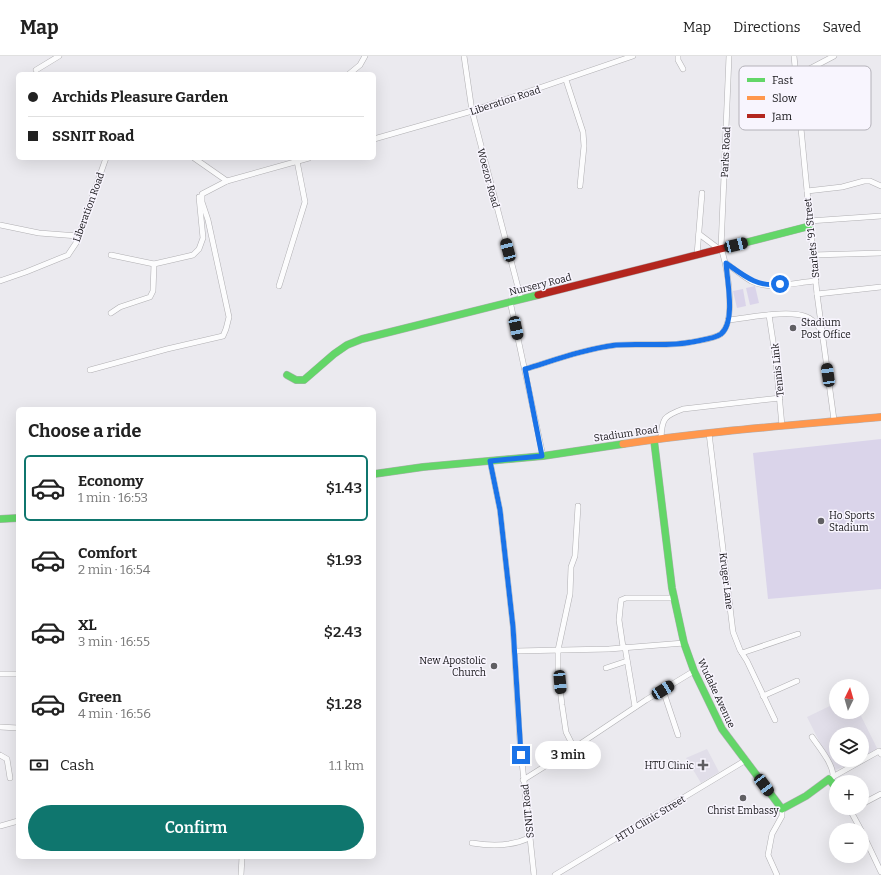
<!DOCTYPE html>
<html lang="en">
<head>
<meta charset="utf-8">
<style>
	:root { --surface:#fff; --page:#f2f2f2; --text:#222; --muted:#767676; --line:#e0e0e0; --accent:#0f766e }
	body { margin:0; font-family:Bitter,serif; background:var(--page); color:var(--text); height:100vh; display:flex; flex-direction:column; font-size:15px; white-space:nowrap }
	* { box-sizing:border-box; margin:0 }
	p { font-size:13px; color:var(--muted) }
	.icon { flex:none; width:22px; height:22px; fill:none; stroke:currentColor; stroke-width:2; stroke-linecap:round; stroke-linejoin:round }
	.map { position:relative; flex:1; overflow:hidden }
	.panel { position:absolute; left:16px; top:351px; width:360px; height:452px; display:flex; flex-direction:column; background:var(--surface); border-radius:6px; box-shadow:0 4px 16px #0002 }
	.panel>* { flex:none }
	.banner { position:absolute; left:16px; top:16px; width:360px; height:88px; border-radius:6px; box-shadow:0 4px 16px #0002; display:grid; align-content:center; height:88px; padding:0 12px; background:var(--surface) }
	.needle { width:26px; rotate:5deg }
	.fabs { position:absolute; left:829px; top:623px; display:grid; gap:8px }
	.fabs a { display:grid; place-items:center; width:40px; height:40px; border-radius:50%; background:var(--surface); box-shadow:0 4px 16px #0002; font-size:20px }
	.end { position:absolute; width:18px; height:18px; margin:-9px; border:5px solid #1a73e8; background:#fff; box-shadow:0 0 0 2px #fff }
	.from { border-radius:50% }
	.bubble { position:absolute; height:28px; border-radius:14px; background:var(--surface); box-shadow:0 4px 16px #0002; font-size:13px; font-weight:600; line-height:28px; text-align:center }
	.car { position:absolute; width:12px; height:24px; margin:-12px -6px; border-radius:5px; box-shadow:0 0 3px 1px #0007; background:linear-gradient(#222 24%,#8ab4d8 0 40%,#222 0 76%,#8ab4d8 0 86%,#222 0) }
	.banner b { display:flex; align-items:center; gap:14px; height:38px; font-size:15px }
	.banner b+b { border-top:1px solid var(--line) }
	.banner i { width:10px; height:10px; background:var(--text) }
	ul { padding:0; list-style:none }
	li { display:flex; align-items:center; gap:12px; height:66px; margin:0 8px 6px; padding:0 4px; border:2px solid transparent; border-radius:6px }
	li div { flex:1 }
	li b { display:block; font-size:15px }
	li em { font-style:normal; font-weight:600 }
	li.active { border-color:var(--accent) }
	li>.icon { width:36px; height:36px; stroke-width:1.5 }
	h2 { padding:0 12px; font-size:18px; line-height:48px }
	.pay { display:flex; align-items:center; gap:10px; height:44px; padding:0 12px; font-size:15px }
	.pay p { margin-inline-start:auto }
	.button { display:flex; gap:8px; margin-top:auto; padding:8px 12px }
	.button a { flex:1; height:46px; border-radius:24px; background:var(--accent); color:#fff; font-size:16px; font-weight:600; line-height:46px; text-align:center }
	header { display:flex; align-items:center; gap:24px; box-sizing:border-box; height:56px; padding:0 20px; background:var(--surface); border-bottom:1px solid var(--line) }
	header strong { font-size:19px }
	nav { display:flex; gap:22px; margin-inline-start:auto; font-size:14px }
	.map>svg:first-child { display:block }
</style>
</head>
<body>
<header>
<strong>Map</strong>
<nav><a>Map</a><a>Directions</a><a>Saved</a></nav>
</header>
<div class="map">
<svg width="881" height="819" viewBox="0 0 881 819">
	<rect width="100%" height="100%" fill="#ebeaef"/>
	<!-- built -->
	<g fill="#e1dee9">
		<path d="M836,647V656H859L878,694L862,701V678H836V704H857L834,715L807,661Z"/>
		<path d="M707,693L719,716L701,727L686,702Z"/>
	</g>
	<!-- pitch -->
	<g fill="#dad4ea">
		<path d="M755,230L759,247L750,249L746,232Z"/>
		<path d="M743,233L746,250L737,252L733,235Z"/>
		<path d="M881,383V533L768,543L753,397Z"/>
	</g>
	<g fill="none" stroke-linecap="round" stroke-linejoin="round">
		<!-- street casing -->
		<g stroke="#b0afb2" stroke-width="6">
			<g id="street">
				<path d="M464,0L472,55L521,243"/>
				<path d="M678,0V4L683,13"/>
				<path d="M794,0L817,238L834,364"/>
				<path d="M36,14L59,0"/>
				<path d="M349,18L360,9L365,0"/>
				<path d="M796,20L834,0"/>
				<path d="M566,24L583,76L584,90L580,130"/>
				<path d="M374,83L472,55L633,0"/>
				<path d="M194,102L227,125L309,102"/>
				<path d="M807,135L842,131L864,125H870L881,130"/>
				<path d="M809,165L881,160"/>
				<path d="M0,169L39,177L78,180"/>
				<path d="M699,178L719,193"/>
				<path d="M111,199L154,208L193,199L199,193L203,182L199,141"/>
				<path d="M697,199L702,137"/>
				<path d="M813,199L881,197"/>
				<path d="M726,207C734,213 743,220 751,225C769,235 796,226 816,225"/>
				<path d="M0,225L26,216L68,199L76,187L106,102"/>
				<path d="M279,230L305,146L297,105"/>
				<path d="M817,238L881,231"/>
				<path d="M510,245L543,400"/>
				<path d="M111,257L120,251L150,241L153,235L154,208"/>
				<path d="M769,259L776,305L782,370"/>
				<path d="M728,264C749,262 789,253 807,261C813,263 817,269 821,274"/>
				<path d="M525,313C555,304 585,293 616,289C641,287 668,291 692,286C700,284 714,283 721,278C737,264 727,210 721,192L729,0"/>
				<path d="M90,314L167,293L223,280L226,273L229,261L208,164L202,146V138L227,125"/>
				<path d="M709,377L733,576L740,594L747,605L775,664"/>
				<path d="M661,382C662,362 664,360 683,353L780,342"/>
				<path d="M490,405L500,454L513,571L520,687L534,819"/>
				<path d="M623,591L619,564L621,544L626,542H674"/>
				<path d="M625,591L635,651"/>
				<path d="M516,595L609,593L684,587"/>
				<path d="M742,597L798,578"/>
				<path d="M606,612L627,605"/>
				<path d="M0,618H18"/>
				<path d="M663,634L678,679"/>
				<path d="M763,640L797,625"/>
				<path d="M0,671L18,672"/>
				<path d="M812,681C819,691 834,709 833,721"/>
				<path d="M574,692L566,676L562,649L558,615V594L570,538L571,511L575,500L578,450"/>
				<path d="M0,699L7,703L10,722"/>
				<path d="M829,723L879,695L881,698"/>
				<path d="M523,724L574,692L646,644L694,615"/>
				<path d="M862,748L881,738"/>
				<path d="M849,752L861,774"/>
				<path d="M0,770L18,765"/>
				<path d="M862,776L881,816"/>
				<path d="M472,787C490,790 512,790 529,782"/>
				<path d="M241,819L242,801"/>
				<path d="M555,819L746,704"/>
				<path d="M777,819L768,799L772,778L782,760V753"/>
			</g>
		</g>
		<!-- fast casing -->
		<g stroke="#b0afb2" stroke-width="8">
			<g id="fast">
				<path d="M732,190L810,170"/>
				<path d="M287,319L296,324H304L334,298L347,289L362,283L538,239"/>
				<path d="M654,384L672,532L684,587L694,615L722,673L782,753L806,740L829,723L836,732"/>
				<path d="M374,418L423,411L543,400L623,388"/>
				<path d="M0,463L18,462"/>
			</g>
		</g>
		<!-- slow casing -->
		<g stroke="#b0afb2" stroke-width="8">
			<path id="slow" d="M623,388C709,375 795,369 881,361"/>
		</g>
		<!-- jam casing -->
		<g stroke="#b0afb2" stroke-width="8">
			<path id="jam" d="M538,239L732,190"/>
		</g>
		<!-- street -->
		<use href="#street" stroke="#fcfcfd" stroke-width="5"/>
		<!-- fast -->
		<use href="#fast" stroke="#63d668" stroke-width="7"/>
		<!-- slow -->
		<use href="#slow" stroke="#ff974d" stroke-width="7"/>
		<!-- jam -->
		<use href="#jam" stroke="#b3261e" stroke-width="7"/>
	</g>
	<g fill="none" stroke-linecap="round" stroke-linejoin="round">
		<!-- route -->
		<path stroke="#1a73e8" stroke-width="5" d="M521,699L513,571L500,454L490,405L542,400L525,313C555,304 585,293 616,289C641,287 667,291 692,286C700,284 714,283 721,278C736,266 727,224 726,207C743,219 758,232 780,228"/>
	</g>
	<!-- markers -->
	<g fill="#605f63" stroke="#f8f5fe" stroke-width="1.5">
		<circle cx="793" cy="272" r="4"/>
		<circle cx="821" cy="465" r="4"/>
		<circle cx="494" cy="610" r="4"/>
		<path d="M701 703h4v4h4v4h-4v4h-4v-4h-4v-4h4z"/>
		<circle cx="743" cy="742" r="4"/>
	</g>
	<g text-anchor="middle" stroke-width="3" stroke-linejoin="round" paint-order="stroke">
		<!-- street labels -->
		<g font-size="10" fill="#151417" stroke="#f8f5fe">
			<text transform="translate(505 44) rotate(-18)" y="4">Liberation Road</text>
			<text transform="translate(725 96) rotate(-87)" y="4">Parks Road</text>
			<text transform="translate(489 122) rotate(75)" y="4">Woezor Road</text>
			<text transform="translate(88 151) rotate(-70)" y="4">Liberation Road</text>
			<text transform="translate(811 182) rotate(-96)" y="4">Starlets '91 Street</text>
			<text transform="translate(540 228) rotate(-14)" y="4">Nursery Road</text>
			<text transform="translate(777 314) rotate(-96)" y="4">Tennis Link</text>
			<text transform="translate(626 377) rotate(-8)" y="4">Stadium Road</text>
			<text transform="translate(727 525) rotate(83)" y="4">Kruger Lane</text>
			<text transform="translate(717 637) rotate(65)" y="4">Wudake Avenue</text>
			<text transform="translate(527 755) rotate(-96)" y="4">SSNIT Road</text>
			<text transform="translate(650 762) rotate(-31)" y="4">HTU Clinic Street</text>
		</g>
		<!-- poi labels -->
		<g font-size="10" fill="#151417" stroke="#f8f5fe" text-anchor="start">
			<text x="801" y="270">Stadium<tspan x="801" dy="12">Post Office</tspan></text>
			<text x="829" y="463">Ho Sports<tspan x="829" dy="12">Stadium</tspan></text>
			<text x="486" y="608" text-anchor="end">New Apostolic<tspan x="486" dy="12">Church</tspan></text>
			<text x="694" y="713" text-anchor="end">HTU Clinic</text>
			<text x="743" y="758" text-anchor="middle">Christ Embassy</text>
		</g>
	</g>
	<!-- legend -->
	<rect x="739" y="10" width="132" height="64" rx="6" fill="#f8f5fe" stroke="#b4b2b9" stroke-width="1"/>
	<rect x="747" y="22" width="18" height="4" fill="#63d668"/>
	<rect x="747" y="40" width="18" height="4" fill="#ff974d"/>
	<rect x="747" y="58" width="18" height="4" fill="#b3261e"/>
	<g font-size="11" fill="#151417">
		<text x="772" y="28">Fast</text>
		<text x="772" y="46">Slow</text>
		<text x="772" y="64">Jam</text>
	</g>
</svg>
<div class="fabs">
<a><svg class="needle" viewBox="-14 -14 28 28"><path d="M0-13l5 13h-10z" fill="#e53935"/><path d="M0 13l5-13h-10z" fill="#767676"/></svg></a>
<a><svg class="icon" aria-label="layers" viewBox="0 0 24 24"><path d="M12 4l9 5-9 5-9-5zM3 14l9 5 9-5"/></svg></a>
<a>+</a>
<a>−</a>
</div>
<i class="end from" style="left:780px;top:228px"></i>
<i class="end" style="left:521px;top:699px"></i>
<div class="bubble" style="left:535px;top:685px;width:66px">3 min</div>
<i class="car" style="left:736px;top:189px;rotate:76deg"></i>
<i class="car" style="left:508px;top:194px;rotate:345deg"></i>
<i class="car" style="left:516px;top:272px;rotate:168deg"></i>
<i class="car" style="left:828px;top:319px;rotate:352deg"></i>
<i class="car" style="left:560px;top:626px;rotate:175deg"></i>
<i class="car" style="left:663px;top:634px;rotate:58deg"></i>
<i class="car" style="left:764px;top:729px;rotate:143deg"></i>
<div class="banner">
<b><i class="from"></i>Archids Pleasure Garden</b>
<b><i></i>SSNIT Road</b>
</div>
<section class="panel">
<h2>Choose a ride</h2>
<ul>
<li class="active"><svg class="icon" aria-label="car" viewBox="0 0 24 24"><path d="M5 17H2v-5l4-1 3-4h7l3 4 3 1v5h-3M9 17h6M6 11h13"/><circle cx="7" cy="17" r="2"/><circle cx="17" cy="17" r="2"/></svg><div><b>Economy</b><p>1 min · 16:53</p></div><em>$1.43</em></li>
<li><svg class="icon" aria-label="car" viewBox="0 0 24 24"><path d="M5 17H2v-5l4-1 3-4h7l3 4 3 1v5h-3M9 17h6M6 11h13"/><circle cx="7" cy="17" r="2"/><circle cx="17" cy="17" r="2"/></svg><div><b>Comfort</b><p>2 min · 16:54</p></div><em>$1.93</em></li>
<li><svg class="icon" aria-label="car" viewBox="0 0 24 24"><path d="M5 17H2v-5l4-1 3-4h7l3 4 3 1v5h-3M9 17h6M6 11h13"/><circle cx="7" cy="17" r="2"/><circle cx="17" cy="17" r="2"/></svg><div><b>XL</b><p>3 min · 16:55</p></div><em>$2.43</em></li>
<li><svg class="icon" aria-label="car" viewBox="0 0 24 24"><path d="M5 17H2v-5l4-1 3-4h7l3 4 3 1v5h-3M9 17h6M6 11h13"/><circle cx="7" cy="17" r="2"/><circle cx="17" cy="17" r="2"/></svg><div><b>Green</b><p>4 min · 16:56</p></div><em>$1.28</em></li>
</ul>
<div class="pay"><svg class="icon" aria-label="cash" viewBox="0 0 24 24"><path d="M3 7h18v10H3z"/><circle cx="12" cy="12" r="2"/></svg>Cash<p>1.1 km</p></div>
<div class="button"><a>Confirm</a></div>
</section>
</div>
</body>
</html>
